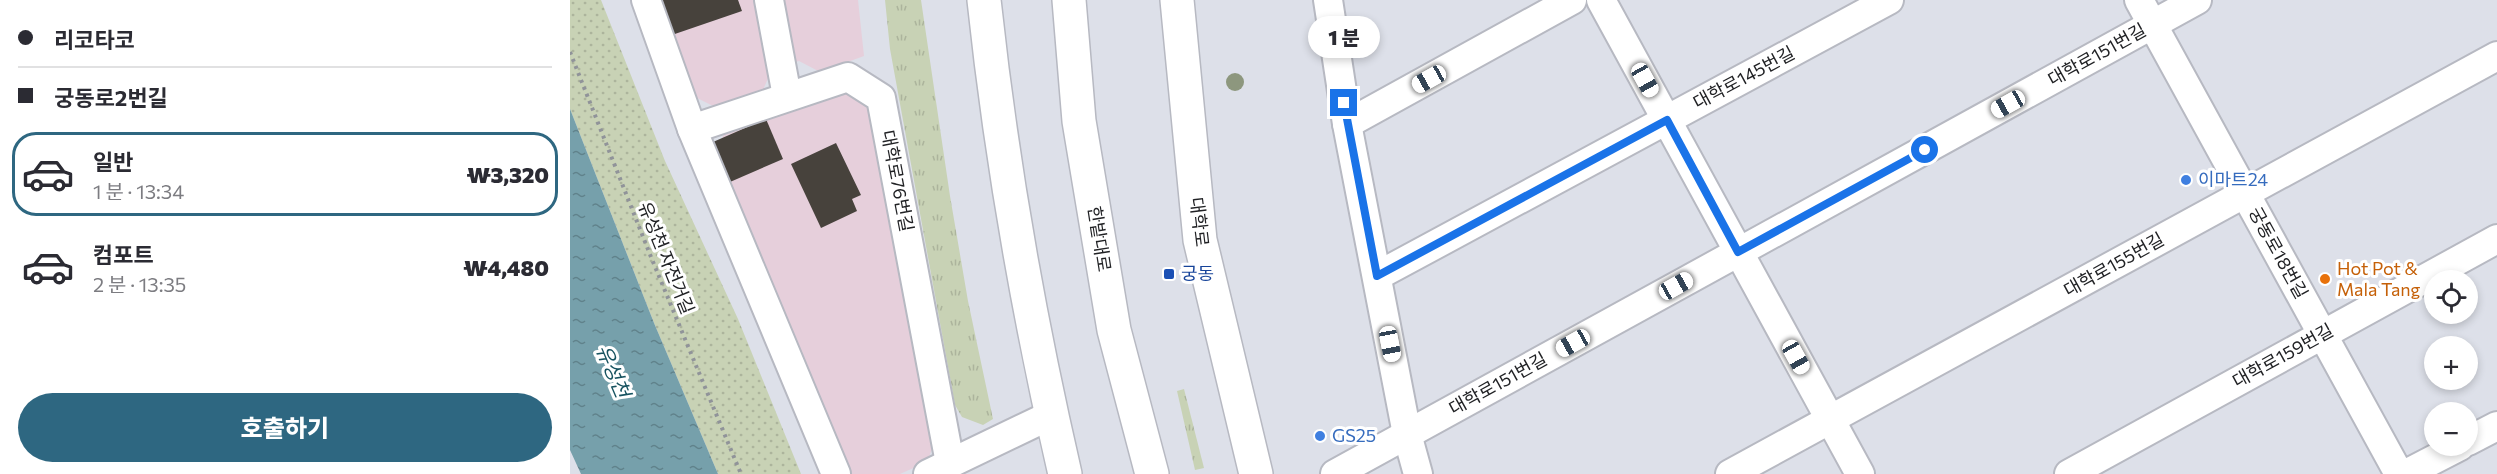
<!DOCTYPE html>
<html lang="ko">
<head>
<meta charset="utf-8">
<style>
	:root { --surface:#fff; --page:#f2f2f3; --text:#2b2b33; --muted:#7c7c81; --line:#e1e1e2; --accent:#2e6781 }
	body { margin:0; font-family:Commissioner,"Noto Sans KR",sans-serif; background:var(--page); color:var(--text); height:100vh; display:flex; flex-direction:column; font-size:22px; white-space:nowrap }
	* { box-sizing:border-box; margin:0 }
	p { font-size:20px; color:var(--muted) }
	.icon { flex:none; width:33px; height:33px; fill:none; stroke:currentColor; stroke-width:2; stroke-linecap:round; stroke-linejoin:round }
	.map { position:relative; flex:1; overflow:hidden }
	.panel { display:flex; flex-direction:column; background:var(--surface); width:570px }
	.panel>* { flex:none }
	.hud { display:grid; align-content:center; height:132px; padding:0 18px; background:var(--surface) }
	.fabs { position:absolute; left:1854px; top:270px; display:grid; gap:12px }
	.fabs a { display:grid; place-items:center; width:54px; height:54px; border-radius:50%; background:var(--surface); box-shadow:0 3px 9px #0003; font-size:30px }
	.end { position:absolute; width:27px; height:27px; margin:-14px; border:8px solid #1a73e8; background:#fff; box-shadow:0 0 0 3px #fff }
	.from { border-radius:50% }
	.bubble { position:absolute; height:42px; border-radius:21px; background:var(--surface); box-shadow:0 3px 9px #0003; font-size:20px; font-weight:800; line-height:42px; text-align:center }
	.car { position:absolute; width:18px; height:36px; margin:-18px -9px; border-radius:8px; box-shadow:0 0 4px 2px #0007; background:linear-gradient(#fff 24%,#345 0 40%,#fff 0 76%,#345 0 86%,#fff 0) }
	.hud b { display:flex; align-items:center; gap:21px; height:57px; font-size:22px }
	.hud b+b { border-top:2px solid var(--line) }
	.hud i { width:15px; height:15px; background:var(--text) }
	ul { padding:0; list-style:none }
	li { display:flex; align-items:center; gap:18px; height:84px; margin:0 12px 9px; padding:0 6px; border:3px solid transparent; border-radius:24px }
	li div { flex:1 }
	li b { display:block; font-size:22px }
	li em { font-style:normal; font-weight:800 }
	li.current { border-color:var(--accent) }
	li>.icon { width:54px; height:54px; stroke-width:1.5 }
	.button { display:flex; gap:12px; margin-top:auto; padding:12px 18px }
	.button a { flex:1; height:69px; border-radius:36px; background:var(--accent); color:#fff; font-size:24px; font-weight:800; line-height:69px; text-align:center }
	main { display:flex; flex:1; min-height:0 }
	.map>svg:first-child { display:block }
</style>
</head>
<body>
<main>
<section class="panel">
<div class="hud">
<b><i class="from"></i>리코타코</b>
<b><i></i>궁동로2번길</b>
</div>
<ul>
<li class="current"><svg class="icon" aria-label="car" viewBox="0 0 24 24"><path d="M5 17H2v-5l4-1 3-4h7l3 4 3 1v5h-3M9 17h6M6 11h13"/><circle cx="7" cy="17" r="2"/><circle cx="17" cy="17" r="2"/></svg><div><b>일반</b><p>1 분 · 13:34</p></div><em>₩3,320</em></li>
<li><svg class="icon" aria-label="car" viewBox="0 0 24 24"><path d="M5 17H2v-5l4-1 3-4h7l3 4 3 1v5h-3M9 17h6M6 11h13"/><circle cx="7" cy="17" r="2"/><circle cx="17" cy="17" r="2"/></svg><div><b>컴포트</b><p>2 분 · 13:35</p></div><em>₩4,480</em></li>
</ul>
<div class="button"><a>호출하기</a></div>
</section>
<div class="map">
<svg width="1927" height="474" viewBox="0 0 1927 474">
	<defs>
		<pattern id="grass-tufts" width="24" height="20" patternUnits="userSpaceOnUse" patternTransform="scale(1.5)"><rect width="24" height="20" fill="#c8d2b5"/><path d="M3 7l-1-3M5 7V3M7 7l1-3M15 17l-1-3M17 17v-4M19 17l1-3" fill="none" stroke="#acb49c"/></pattern>
		<pattern id="park-dots" width="8" height="8" patternUnits="userSpaceOnUse" patternTransform="scale(1.5)"><rect width="8" height="8" fill="#c8d2b5"/><path d="M2 2h.1M6 6h.1" fill="none" stroke="#acb49c" stroke-width="1.8" stroke-linecap="round"/></pattern>
		<pattern id="water-ripples" width="26" height="14" patternUnits="userSpaceOnUse" patternTransform="scale(1.5)"><rect width="26" height="14" fill="#76a0ab"/><path d="M2 4q2-2 4 0t4 0M15 11q2-2 4 0t4 0" fill="none" stroke="#60828b"/></pattern>
	</defs>
	<rect width="100%" height="100%" fill="#dde0e9"/>
	<!-- commercial -->
	<g fill="#e6cfdb">
		<path d="M83,0H288L294,56L250,72L229,61L202,69L193,90L145,107L115,92Z"/>
		<path d="M277,89L297,100L364,444L357,462L330,474H281L275,465L145,152L155,132Z"/>
	</g>
	<!-- grass -->
	<g fill="url(#grass-tufts)">
		<path d="M315,0H351L380,196L398,301L423,419L413,425L392,417L385,405L320,49Z"/>
		<path d="M614,389L634,468L625,470L607,391Z"/>
	</g>
	<!-- park -->
	<path fill="url(#park-dots)" d="M0,0H31L95,161L168,319L231,474H148L84,323L0,109Z"/>
	<!-- water -->
	<path fill="url(#water-ripples)" d="M0,109L84,323L148,474H11L0,450Z"/>
	<!-- building -->
	<g fill="#47423c">
		<path d="M87,0H168L172,11L99,36Z"/>
		<path d="M196,119L213,159L160,182L143,142Z"/>
		<path d="M266,143L291,195L282,199L287,211L251,228L221,164Z"/>
	</g>
	<g fill="none" stroke-linecap="round" stroke-linejoin="round">
		<!-- minor casing -->
		<g stroke="#b7b9c2" stroke-width="32">
			<g id="minor">
				<path d="M76,0L122,129L266,474"/>
				<path d="M199,0L217,96"/>
				<path d="M758,0L777,124L837,434L848,474"/>
				<path d="M1031,0L1290,474"/>
				<path d="M1569,0L1829,474"/>
				<path d="M777,124L1002,0"/>
				<path d="M122,129L278,77L311,98L380,463"/>
				<path d="M807,276L1319,0"/>
				<path d="M1898,441L1927,426"/>
				<path d="M358,474L481,415"/>
				<path d="M765,474L1627,0"/>
				<path d="M1160,474L1927,56"/>
				<path d="M1499,474L1927,239"/>
				<path d="M1836,474L1890,446"/>
			</g>
		</g>
		<!-- secondary casing -->
		<g stroke="#b7b9c2" stroke-width="36">
			<path id="secondary" d="M607,0L630,240L686,474"/>
		</g>
		<!-- primary casing -->
		<g stroke="#b7b9c2" stroke-width="36">
			<g id="primary">
				<path d="M414,0C431,159 459,318 495,474"/>
				<path d="M499,0L509,121L544,330L582,474"/>
			</g>
		</g>
		<!-- path -->
		<path stroke="#909399" stroke-width="4" stroke-dasharray="3 4.5" stroke-linecap="butt" d="M0,52L81,257L171,474"/>
		<!-- minor -->
		<use href="#minor" stroke="#fff" stroke-width="28"/>
		<!-- secondary -->
		<use href="#secondary" stroke="#fff" stroke-width="33"/>
		<!-- primary -->
		<use href="#primary" stroke="#fff" stroke-width="33"/>
	</g>
	<!-- trees -->
	<circle fill="#8d977e" cx="665" cy="82" r="9"/>
	<g fill="none" stroke-linecap="round" stroke-linejoin="round">
		<!-- route -->
		<path stroke="#1a73e8" stroke-width="8" d="M774,103L807,276L1097,120L1168,252L1355,150"/>
	</g>
	<!-- markers -->
	<g fill="#3f7fe0" stroke="#fff" stroke-width="2">
		<circle cx="1616" cy="180" r="6"/>
		<circle cx="750" cy="436" r="6"/>
	</g>
	<rect fill="#1a4fb4" stroke="#fff" stroke-width="2" x="593" y="268" width="12" height="12" rx="3"/>
	<circle fill="#e8710a" stroke="#fff" stroke-width="2" cx="1755" cy="279" r="6"/>
	<g text-anchor="middle" stroke-width="6" stroke-linejoin="round" paint-order="stroke">
		<!-- street labels -->
		<g font-size="18" fill="#212225" stroke="#fff">
			<text transform="translate(1527 55) rotate(-29)" y="6">대학로151번길</text>
			<text transform="translate(1174 78) rotate(-28)" y="6">대학로145번길</text>
			<text transform="translate(327 181) rotate(79)" y="6">대학로76번길</text>
			<text transform="translate(629 222) rotate(83)" y="6">대학로</text>
			<text transform="translate(529 239) rotate(81)" y="6">한밭대로</text>
			<text transform="translate(1708 253) rotate(61)" y="6">궁동로18번길</text>
			<text transform="translate(96 258) rotate(68)" y="6">유성천 자전거길</text>
			<text transform="translate(1544 265) rotate(-29)" y="6">대학로155번길</text>
			<text transform="translate(1713 356) rotate(-29)" y="6">대학로159번길</text>
			<text transform="translate(928 384) rotate(-29)" y="6">대학로151번길</text>
		</g>
		<!-- shop labels -->
		<g font-size="18" fill="#366cbe" stroke="#fff" text-anchor="start">
			<text x="1628" y="186">이마트24</text>
			<text x="762" y="442">GS25</text>
		</g>
		<!-- food labels -->
		<g font-size="18" fill="#c56008" stroke="#fff" text-anchor="start">
			<text x="1767" y="275">Hot Pot &amp;<tspan x="1767" dy="21">Mala Tang</tspan></text>
		</g>
		<!-- transit labels -->
		<g font-size="18" fill="#164399" stroke="#fff" text-anchor="start">
			<text x="611" y="280">궁동</text>
		</g>
		<!-- water labels -->
		<g font-size="20" font-style="italic" fill="#175360" stroke="#fff">
			<text transform="translate(43 371) rotate(67)" y="7">유성천</text>
		</g>
	</g>
</svg>
<div class="fabs">
<a><svg class="icon" aria-label="locate" viewBox="0 0 24 24"><circle cx="12" cy="12" r="6"/><path d="M12 2v4M12 18v4M2 12h4M18 12h4"/></svg></a>
<a>+</a>
<a>−</a>
</div>
<i class="end from" style="left:1355px;top:150px"></i>
<i class="end" style="left:774px;top:103px"></i>
<div class="bubble" style="left:738px;top:16px;width:72px">1 분</div>
<i class="car" style="left:859px;top:79px;rotate:241deg"></i>
<i class="car" style="left:1075px;top:80px;rotate:151deg"></i>
<i class="car" style="left:1438px;top:104px;rotate:241deg"></i>
<i class="car" style="left:1106px;top:286px;rotate:61deg"></i>
<i class="car" style="left:1003px;top:343px;rotate:241deg"></i>
<i class="car" style="left:820px;top:344px;rotate:169deg"></i>
<i class="car" style="left:1226px;top:357px;rotate:151deg"></i>
</div>
</main>
</body>
</html>
